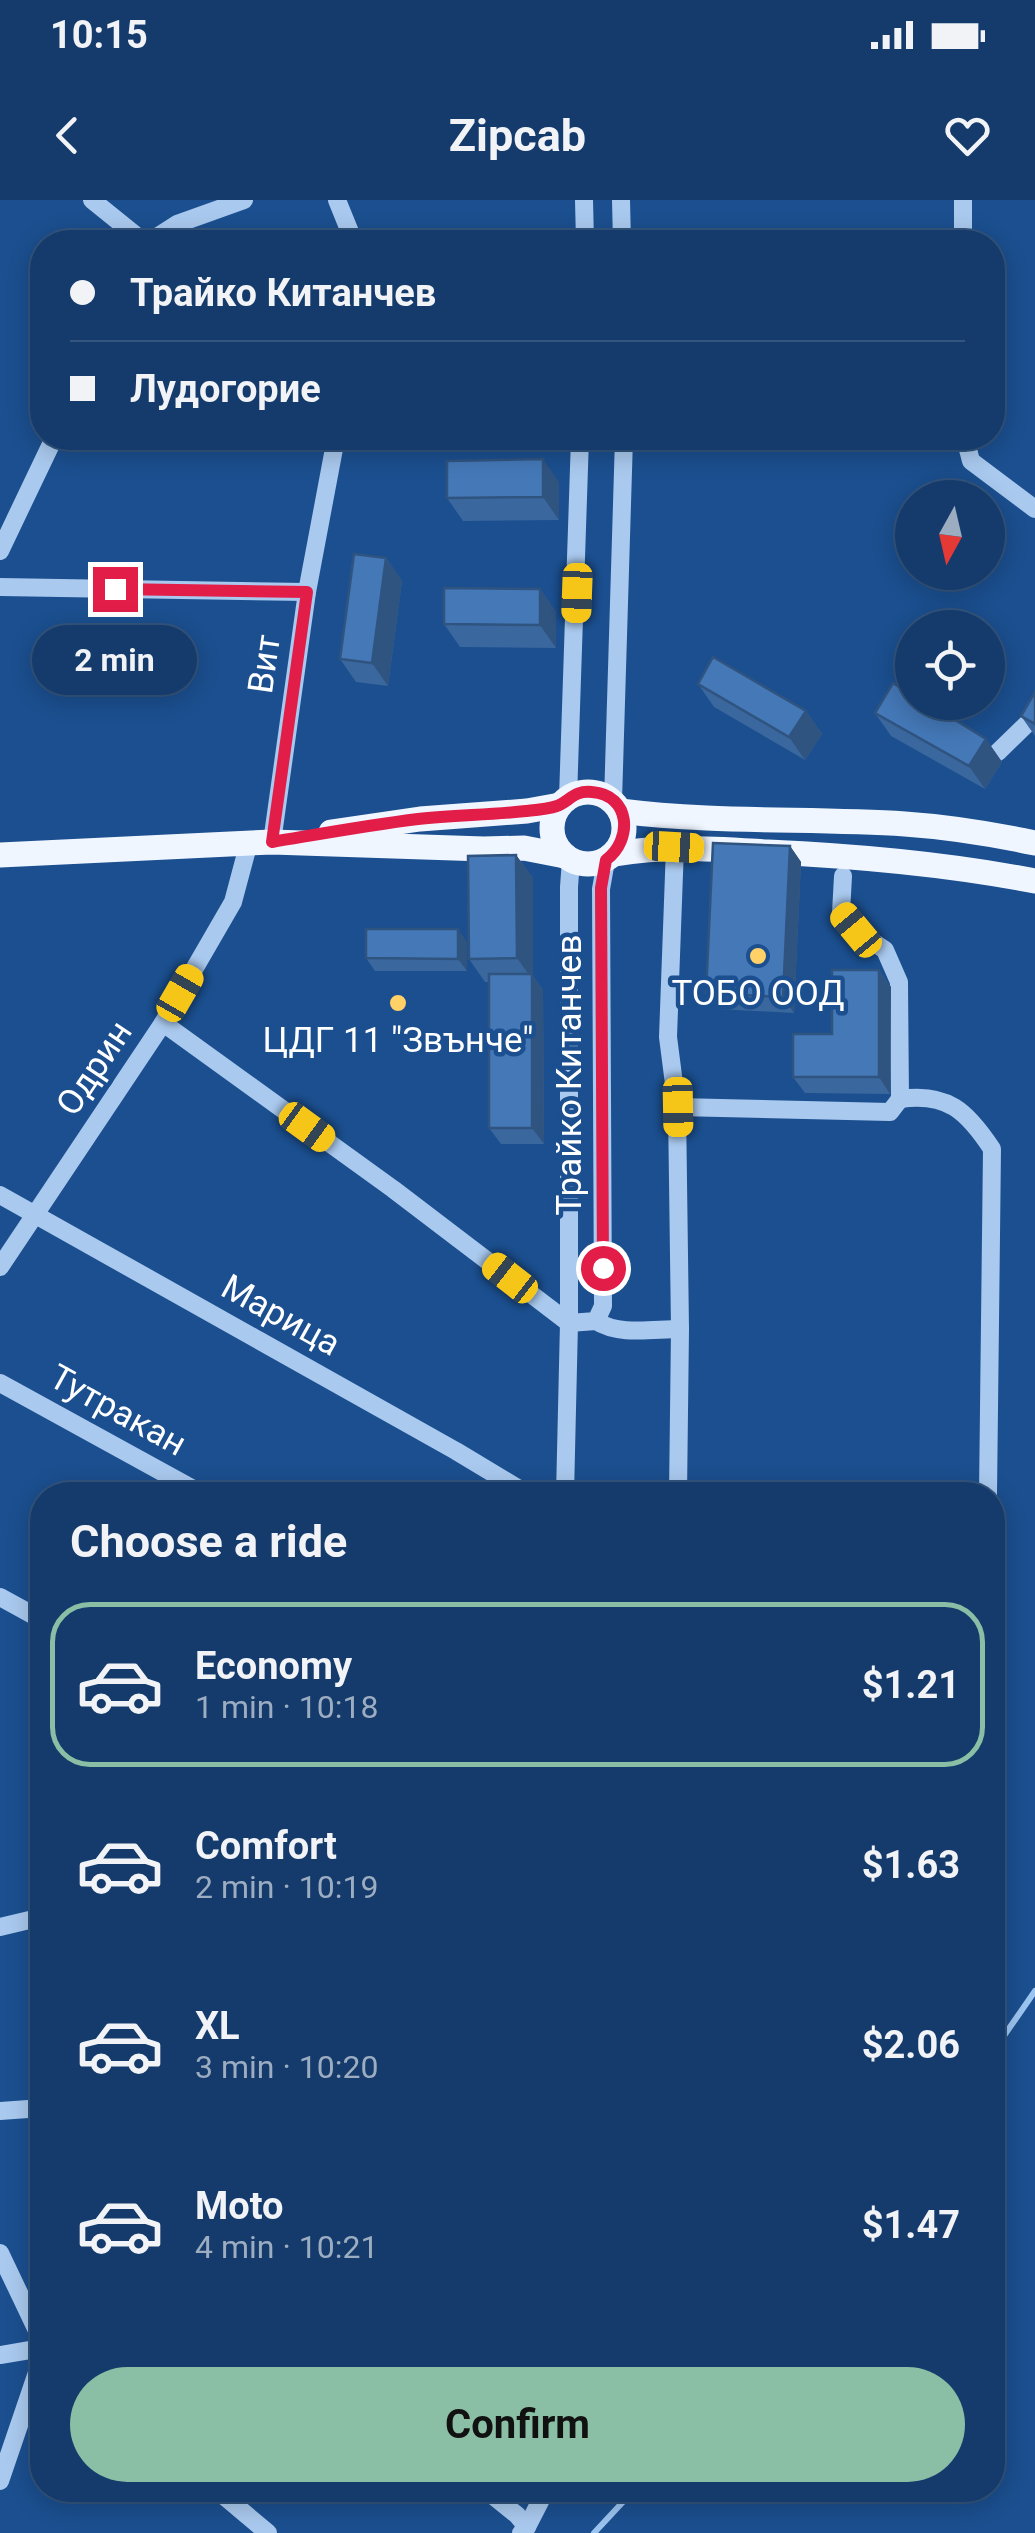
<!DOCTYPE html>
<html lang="en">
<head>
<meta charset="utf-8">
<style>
	:root { --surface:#143b6b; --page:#214673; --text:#f1f3f6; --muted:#9dadc1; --line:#33557e; --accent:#8abfa5 }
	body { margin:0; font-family:Roboto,sans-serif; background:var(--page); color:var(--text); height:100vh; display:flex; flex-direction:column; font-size:38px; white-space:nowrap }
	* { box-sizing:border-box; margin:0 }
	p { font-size:32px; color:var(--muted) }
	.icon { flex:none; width:55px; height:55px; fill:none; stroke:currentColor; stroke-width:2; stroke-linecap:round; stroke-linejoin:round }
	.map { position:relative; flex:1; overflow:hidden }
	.sheet { position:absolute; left:30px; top:1282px; width:975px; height:1020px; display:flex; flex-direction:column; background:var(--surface); border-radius:40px; box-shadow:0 5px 25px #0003,0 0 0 2px var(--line) }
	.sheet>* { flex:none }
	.hud { position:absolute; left:30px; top:30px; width:975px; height:220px; border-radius:40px; box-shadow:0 5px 25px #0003,0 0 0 2px var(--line); display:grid; align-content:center; height:220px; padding:0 40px; background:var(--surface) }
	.needle { width:65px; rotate:188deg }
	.controls { position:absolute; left:895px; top:280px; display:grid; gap:20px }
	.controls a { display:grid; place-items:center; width:110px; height:110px; border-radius:50%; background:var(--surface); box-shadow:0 5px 25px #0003,0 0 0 2px var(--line); font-size:50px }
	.end { position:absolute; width:45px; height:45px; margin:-22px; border:12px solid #e11d48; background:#fff; box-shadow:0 0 0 5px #fff }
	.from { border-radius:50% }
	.bubble { position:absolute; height:70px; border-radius:35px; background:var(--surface); box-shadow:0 5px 25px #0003,0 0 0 2px var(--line); font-size:32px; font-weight:700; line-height:70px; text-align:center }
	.car { position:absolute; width:30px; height:60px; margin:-30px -15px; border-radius:12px; box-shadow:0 0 8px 2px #0007; background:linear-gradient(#f5c518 24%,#345 0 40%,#f5c518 0 76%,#345 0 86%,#f5c518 0) }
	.hud b { display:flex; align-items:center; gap:35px; height:95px; font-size:38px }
	.hud b+b { border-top:2px solid var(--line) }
	.hud i { width:25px; height:25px; background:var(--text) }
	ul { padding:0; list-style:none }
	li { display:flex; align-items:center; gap:30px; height:165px; margin:0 20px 15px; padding:0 20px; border:5px solid transparent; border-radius:40px }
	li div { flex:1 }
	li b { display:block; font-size:38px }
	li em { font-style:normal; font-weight:700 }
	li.active { border-color:var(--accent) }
	li>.icon { width:90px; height:90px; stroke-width:1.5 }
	h2 { padding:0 40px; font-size:45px; line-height:120px }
	.button { display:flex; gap:20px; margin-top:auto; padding:20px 40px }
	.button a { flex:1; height:115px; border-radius:60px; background:var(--accent); color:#111; font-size:40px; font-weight:700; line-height:115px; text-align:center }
	.status { display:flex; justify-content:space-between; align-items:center; height:70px; padding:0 50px; background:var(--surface); direction:ltr }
	.status svg { height:28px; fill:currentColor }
	header { display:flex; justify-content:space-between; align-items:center; height:130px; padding:0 40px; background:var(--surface); font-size:45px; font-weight:700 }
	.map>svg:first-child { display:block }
</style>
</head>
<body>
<div class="status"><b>10:15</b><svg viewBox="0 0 49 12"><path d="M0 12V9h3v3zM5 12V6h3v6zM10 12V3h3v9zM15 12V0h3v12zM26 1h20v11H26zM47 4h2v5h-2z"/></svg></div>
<header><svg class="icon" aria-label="back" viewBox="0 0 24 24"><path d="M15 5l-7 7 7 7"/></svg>Zipcab<svg class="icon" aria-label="heart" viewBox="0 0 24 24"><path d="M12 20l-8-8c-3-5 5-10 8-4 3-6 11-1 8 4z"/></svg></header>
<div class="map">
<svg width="1035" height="2333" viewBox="0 0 1035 2333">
	<rect width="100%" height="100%" fill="#1b4f8f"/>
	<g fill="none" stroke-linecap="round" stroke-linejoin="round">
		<!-- stream -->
		<g stroke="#9cc4f0" stroke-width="6">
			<path d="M992,1853L1035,1791"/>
			<path d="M594,2333L634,2290"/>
		</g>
		<!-- minor -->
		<g stroke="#a9c9ee" stroke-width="18">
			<path d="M92,0L144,42"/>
			<path d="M337,0L354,42"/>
			<path d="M584,0L585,42"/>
			<path d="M621,0L622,42"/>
			<path d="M149,42L177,24L244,0"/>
			<path d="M963,42V0"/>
			<path d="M965,238L971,261L1035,309"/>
			<path d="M0,351L54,238"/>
			<path d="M0,387L307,392"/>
			<path d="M998,552L1035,516"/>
			<path d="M568,598L580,238"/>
			<path d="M613,601L624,238"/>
			<path d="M272,642L307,392L336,238"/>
			<path d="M675,647L668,837L677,907L680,1129L678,1295"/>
			<path d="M843,676L841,713L855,730L885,750L899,782L900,899C947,892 967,911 992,949L988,1295"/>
			<path d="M163,823L393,989L569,1123"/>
			<path d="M677,907L890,912L900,899"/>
			<path d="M0,995L456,1251L529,1295"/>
			<path d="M0,1067L163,823L233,702L249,642"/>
			<path d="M596,1121C619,1136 653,1129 680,1129"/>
			<path d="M569,1123L596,1121L603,1106L601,689L606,661"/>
			<path d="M0,1183L204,1295"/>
			<path d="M565,1295L569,1123V687L571,660"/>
			<path d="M0,1397L42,1420"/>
			<path d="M0,1727L42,1717"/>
			<path d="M0,1911L42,1908"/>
			<path d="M0,2053L42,2141"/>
			<path d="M0,2155L42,2148"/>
			<path d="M0,2281L42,2158"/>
			<path d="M217,2290L268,2333"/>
			<path d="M486,2290L517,2315L527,2327"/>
			<path d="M521,2333L527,2327L546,2290"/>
		</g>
		<!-- major -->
		<g stroke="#f0f6ff" stroke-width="25">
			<circle cx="588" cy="628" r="36"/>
			<path d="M620,611C715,623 810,618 905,624C949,627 992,634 1035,643"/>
			<path d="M331,632L420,619L527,611L560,605"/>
			<path d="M615,654C666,645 716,649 768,652C857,656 947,664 1035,681"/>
			<path d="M0,655L272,642L484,649L524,648L565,656"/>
		</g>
	</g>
	<!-- wall -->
	<g fill="#3a679d">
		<path d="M559,282V320L463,321L447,298Z"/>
		<path d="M386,358L402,381L388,486L356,482L340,459Z"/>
		<path d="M540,389L556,412V448L460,447L444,424Z"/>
		<path d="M698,484L806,511L822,534L805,560L714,507Z"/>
		<path d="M1035,492V536L1021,516Z"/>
		<path d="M875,513L986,539L1002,562L985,589L891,536Z"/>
		<path d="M790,646L801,662L794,813L718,809L706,793Z"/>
		<path d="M516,655L533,678V776L543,790L544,944H501L489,928V782H485L469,759Z"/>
		<path d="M467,742V771H375L366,758Z"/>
		<path d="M879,770L891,787L890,894L805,893L793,877L832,834Z"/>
	</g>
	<!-- shaded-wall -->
	<g fill="#305480">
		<path d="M543,259L559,282V320L543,297Z"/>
		<path d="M386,358L402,381L388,486L372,463Z"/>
		<path d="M540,389L556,412V448L540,425Z"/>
		<path d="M806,511L822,534L805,560L789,537Z"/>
		<path d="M986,539L1002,562L985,589L969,566Z"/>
		<path d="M790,646L801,662L794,813L783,797Z"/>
		<path d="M516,655L533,678V776L543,790L544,944L532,928V779L517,758Z"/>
		<path d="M458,729L467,742V771L458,759Z"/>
		<path d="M879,770L891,787L890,894L879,877Z"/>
	</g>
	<!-- building -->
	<g fill="#4478b7" stroke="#305480" stroke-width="2.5">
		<path d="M543,259V297L447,298V261Z"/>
		<path d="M354,354L386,358L372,463L340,459Z"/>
		<path d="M444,388L540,389V425L444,424Z"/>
		<path d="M713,457L806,511L789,537L698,484Z"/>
		<path d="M893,483L912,495V502H926L986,539L969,566L875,513Z"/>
		<path d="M1035,492V524L1021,516Z"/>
		<path d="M713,643L790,646L783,797L706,793Z"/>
		<path d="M516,655L517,758L469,759L468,656Z"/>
		<path d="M366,729H458V759L366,758Z"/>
		<path d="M832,770H879V877H793V834H832Z"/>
		<rect x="489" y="774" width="43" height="154"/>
	</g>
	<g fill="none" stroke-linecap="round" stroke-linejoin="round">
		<!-- route -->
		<path stroke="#e11d48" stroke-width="12" d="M115,389L307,392L272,642C320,634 369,625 418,619C454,615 490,615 526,611C536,610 548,609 557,606C570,601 574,590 592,592C631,595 633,640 606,660L601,688L603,1068"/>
	</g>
	<!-- markers -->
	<g fill="#ffd166" stroke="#1b4f8f" stroke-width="4">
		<circle cx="758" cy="756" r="10"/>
		<circle cx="398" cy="803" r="10"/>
	</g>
	<g text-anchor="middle" stroke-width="9" stroke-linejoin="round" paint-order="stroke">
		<!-- street labels -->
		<g font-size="35" fill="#fff" stroke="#1b4f8f">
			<text transform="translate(264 464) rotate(-82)" y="12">Вит</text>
			<text transform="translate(94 868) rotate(-56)" y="12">Одрин</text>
			<text transform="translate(569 875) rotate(-90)" y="12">Трайко Китанчев</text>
			<text transform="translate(281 1115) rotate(29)" y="12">Марица</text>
			<text transform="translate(118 1210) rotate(29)" y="12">Тутракан</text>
		</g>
		<!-- poi labels -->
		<g font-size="35" fill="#fff" stroke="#1b4f8f">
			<text x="758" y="805">ТОБО ООД</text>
			<text x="398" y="852">ЦДГ 11 "Звънче"</text>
		</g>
	</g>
</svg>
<div class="controls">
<a><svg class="needle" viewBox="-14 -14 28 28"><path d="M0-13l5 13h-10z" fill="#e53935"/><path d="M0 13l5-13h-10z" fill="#9dadc1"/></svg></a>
<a><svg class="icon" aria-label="locate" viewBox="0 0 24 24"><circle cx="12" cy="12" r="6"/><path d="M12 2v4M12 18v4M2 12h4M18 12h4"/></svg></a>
</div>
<i class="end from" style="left:603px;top:1068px"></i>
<i class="end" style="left:115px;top:389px"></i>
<div class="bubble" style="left:32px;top:425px;width:165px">2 min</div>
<i class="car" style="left:577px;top:393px;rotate:182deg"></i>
<i class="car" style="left:674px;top:647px;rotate:93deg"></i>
<i class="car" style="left:856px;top:730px;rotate:320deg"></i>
<i class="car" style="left:180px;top:793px;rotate:30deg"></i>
<i class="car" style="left:678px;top:907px;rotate:179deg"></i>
<i class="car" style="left:307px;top:927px;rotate:126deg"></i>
<i class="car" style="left:510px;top:1078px;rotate:308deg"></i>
<div class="hud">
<b><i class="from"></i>Трайко Китанчев</b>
<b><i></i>Лудогорие</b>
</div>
<section class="sheet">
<h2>Choose a ride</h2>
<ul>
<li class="active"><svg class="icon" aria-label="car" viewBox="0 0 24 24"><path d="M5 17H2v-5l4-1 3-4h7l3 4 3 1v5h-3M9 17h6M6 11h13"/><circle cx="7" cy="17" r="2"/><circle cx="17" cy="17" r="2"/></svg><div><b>Economy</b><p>1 min · 10:18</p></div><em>$1.21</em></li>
<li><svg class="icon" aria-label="car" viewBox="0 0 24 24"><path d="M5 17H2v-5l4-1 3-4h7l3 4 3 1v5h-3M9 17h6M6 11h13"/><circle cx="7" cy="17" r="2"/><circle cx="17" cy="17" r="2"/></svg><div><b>Comfort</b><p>2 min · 10:19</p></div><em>$1.63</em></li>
<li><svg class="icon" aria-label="car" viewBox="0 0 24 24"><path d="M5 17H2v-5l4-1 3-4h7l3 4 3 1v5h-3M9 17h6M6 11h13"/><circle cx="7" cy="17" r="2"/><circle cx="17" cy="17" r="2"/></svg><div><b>XL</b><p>3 min · 10:20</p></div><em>$2.06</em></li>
<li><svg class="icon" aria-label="car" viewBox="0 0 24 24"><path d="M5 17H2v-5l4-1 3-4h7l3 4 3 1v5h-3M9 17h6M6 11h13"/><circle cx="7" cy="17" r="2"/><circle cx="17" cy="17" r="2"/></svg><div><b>Moto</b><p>4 min · 10:21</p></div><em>$1.47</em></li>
</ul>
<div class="button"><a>Confirm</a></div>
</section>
</div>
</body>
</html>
